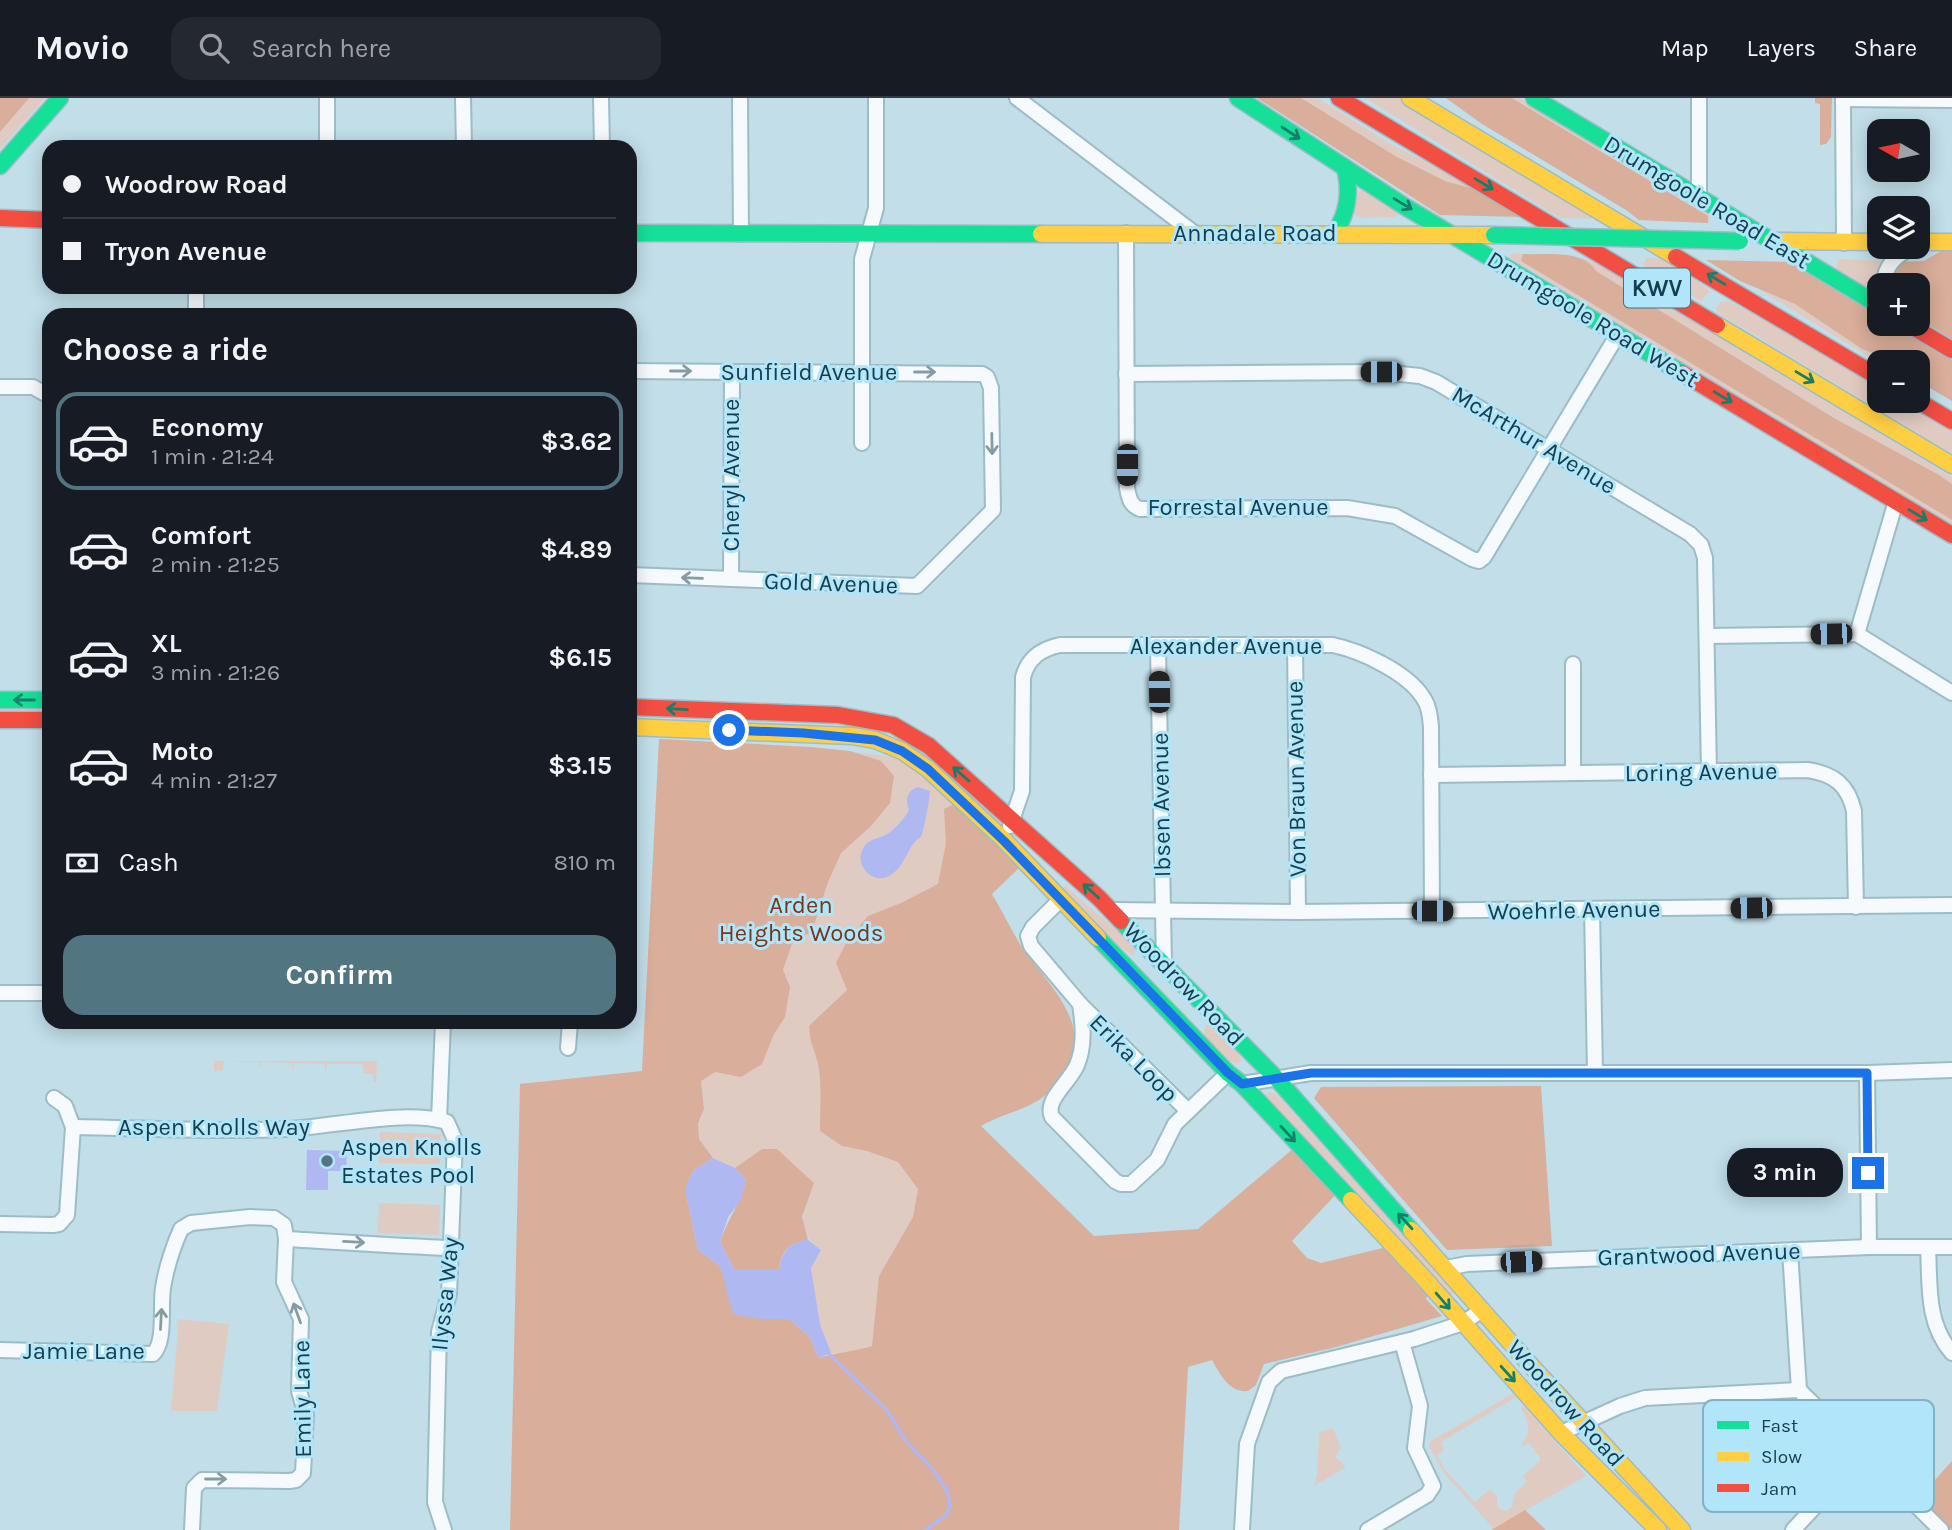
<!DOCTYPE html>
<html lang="en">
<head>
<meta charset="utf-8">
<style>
	:root { --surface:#171b24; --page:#242831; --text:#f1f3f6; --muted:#9ea1a6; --line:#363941; --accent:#517682 }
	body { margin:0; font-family:Karla,sans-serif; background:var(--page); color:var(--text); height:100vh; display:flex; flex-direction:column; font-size:26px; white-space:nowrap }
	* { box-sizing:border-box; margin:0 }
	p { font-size:23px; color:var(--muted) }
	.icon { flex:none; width:38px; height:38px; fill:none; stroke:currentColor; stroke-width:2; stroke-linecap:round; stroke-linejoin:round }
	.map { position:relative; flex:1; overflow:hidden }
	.sheet { position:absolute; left:42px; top:210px; width:595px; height:721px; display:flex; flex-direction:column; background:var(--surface); border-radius:21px; box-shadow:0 4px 18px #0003 }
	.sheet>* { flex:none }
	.guide { position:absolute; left:42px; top:42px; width:595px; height:154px; border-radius:21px; box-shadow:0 4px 18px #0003; display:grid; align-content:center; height:154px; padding:0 21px; background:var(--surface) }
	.needle { width:46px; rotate:279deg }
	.controls { position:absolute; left:1867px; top:21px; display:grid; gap:14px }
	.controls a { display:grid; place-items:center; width:63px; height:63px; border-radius:14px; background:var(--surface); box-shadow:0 4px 18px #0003; font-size:35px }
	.end { position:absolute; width:32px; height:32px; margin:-16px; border:9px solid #1a73e8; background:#fff; box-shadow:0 0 0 4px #fff }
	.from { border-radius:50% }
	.bubble { position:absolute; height:49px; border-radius:21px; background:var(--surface); box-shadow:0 4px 18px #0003; font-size:23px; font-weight:700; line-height:49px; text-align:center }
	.car { position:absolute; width:21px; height:42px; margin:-21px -10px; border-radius:9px; box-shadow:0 0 5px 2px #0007; background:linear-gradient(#222 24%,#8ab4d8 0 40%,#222 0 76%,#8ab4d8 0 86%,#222 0) }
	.guide b { display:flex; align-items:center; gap:24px; height:66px; font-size:26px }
	.guide b+b { border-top:2px solid var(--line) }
	.guide i { width:18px; height:18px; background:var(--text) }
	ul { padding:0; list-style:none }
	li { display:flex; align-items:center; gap:21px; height:98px; margin:0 14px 10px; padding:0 7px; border:4px solid transparent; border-radius:21px }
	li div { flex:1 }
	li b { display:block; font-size:26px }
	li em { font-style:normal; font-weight:700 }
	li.on { border-color:var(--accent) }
	li>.icon { width:63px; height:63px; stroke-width:1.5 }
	h2 { padding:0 21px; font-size:32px; line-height:84px }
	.pay { display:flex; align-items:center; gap:18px; height:77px; padding:0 21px; font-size:26px }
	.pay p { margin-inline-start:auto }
	.cta { display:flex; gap:14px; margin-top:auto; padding:14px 21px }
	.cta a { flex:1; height:80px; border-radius:21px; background:var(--accent); color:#fff; font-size:28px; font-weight:700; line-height:80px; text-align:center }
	header { display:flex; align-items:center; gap:42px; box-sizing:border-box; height:98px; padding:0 35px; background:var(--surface); border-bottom:2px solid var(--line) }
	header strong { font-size:33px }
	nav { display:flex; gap:38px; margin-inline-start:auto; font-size:24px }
	.search { width:490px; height:63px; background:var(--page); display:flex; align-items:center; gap:18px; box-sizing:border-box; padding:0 24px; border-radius:21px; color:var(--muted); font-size:26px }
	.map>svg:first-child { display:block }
</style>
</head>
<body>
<header>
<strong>Movio</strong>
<div class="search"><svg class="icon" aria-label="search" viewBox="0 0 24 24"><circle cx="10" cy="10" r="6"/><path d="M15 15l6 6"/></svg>Search here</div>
<nav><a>Map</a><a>Layers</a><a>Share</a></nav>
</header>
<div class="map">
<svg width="1952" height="1432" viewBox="0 0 1952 1432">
	<rect width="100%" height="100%" fill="#c1dee9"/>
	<!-- green -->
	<g fill="#e0cbc2">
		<path d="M0,0H45L0,51Z"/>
		<path d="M1301,0H1318L1387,44L1486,95L1445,83L1397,59Z"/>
		<path d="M1365,0H1404L1608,121L1560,120Z"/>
		<path d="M1512,0H1519L1712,116L1708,125L1707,118Z"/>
		<path d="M1362,92L1399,115L1398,117L1394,119L1361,120L1354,117L1358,95Z"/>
		<path d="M1512,155L1523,156L1521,163L1952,422V426L1509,159Z"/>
		<path d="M1581,159L1601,168L1952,379V386L1834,320L1596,173Z"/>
		<path d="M1646,160L1667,161L1710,193L1701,203L1643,168Z"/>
		<path d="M1839,161L1880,163L1881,168L1877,177L1876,190L1873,192L1836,171Z"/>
		<path d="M1757,190L1795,206L1862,251L1896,264L1879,265Z"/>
		<path d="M1729,203L1879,287L1880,303H1906L1952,330V356L1718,215L1716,211L1720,204Z"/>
		<path d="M659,641L810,649L886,658L907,664L956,705L950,975H819L821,990L842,1048L867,1053L898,1064L918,1091L913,1119L879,1178L872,1248L852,1255H831L820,1226L811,1170L821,1152C791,1129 806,1114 814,1085L777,1051H762L735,1070L713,1060L699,1041L698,1025L704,1011L701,982L715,974Z"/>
		<path d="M1065,788L1130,844L1134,850L1135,857C1121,856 1076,805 1063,792Z"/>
		<path d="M1207,925L1238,955L1242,963L1237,966L1230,963L1204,936Z"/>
		<path d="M214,963H377L376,985L373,984V976L364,975L362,966H327L326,975L324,966L294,965L292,974V965L261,964L260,973L259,964L224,963L223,972L214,973Z"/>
		<path d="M1270,994L1277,997L1455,1195L1450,1199L1361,1098L1265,997Z"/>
		<path d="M380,1034L441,1036L440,1066L379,1065Z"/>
		<path d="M379,1105L440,1107L439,1137L378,1135Z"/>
		<path d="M179,1221L229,1226L217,1313H171Z"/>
		<path d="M1512,1296L1516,1299L1441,1344L1444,1352L1437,1357L1445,1372L1475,1404L1490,1391L1497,1398V1408L1501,1412L1508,1413L1512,1408L1515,1395L1527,1384L1523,1378L1540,1363V1359L1528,1345L1523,1349L1521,1347C1533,1332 1528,1324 1521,1310L1523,1307L1586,1378L1526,1412L1546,1432H1491L1493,1430L1444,1375L1429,1348L1431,1343Z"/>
		<path d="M1333,1330L1341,1350L1335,1359L1346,1369L1314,1388L1317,1378L1319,1334Z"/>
	</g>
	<!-- forest -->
	<g fill="#d9ae9a">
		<path d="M0,0H29L0,34Z"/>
		<path d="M1257,0H1301L1397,59L1445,83L1474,91L1524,119L1440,117Z"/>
		<path d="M1446,0H1512L1708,118V125L1639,122L1626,112L1482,26Z"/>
		<path d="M1815,0H1832L1831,39L1826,46L1820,47V6L1815,5Z"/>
		<path d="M1941,153H1952V241L1918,220V187H1888L1893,173L1901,164L1924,163Z"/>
		<path d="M1523,156C1545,157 1584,151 1596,173L1834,320L1939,377L1952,386V422L1521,163Z"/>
		<path d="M1706,162L1789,164L1879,218L1880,226H1892L1952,262V303L1918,283V264H1896L1862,251L1795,206L1740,183Z"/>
		<path d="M659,641L810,649L850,653L881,663L894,678L890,705L870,729L841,755L828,784L812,833L792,846L783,872L790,889L785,919L774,936L762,966L741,979L715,974L701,983L704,1011L698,1025L699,1041L713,1060L693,1073L685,1091L698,1152L720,1168L759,1221H789L809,1238L819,1260C837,1254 854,1254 872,1248L879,1178L913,1119L918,1091L898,1064L867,1053L842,1048L820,1033C820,1011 822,987 818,965C814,950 810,946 809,928L847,892L836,865L848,841L868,818L901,805L938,786L946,745L944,711L956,705L1021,768L992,796C1002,813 1011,831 1021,848C1048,887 1099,930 1062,979C1055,987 1048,996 1039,1002C1021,1013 998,1018 981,1028L1094,1138L1198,1131L1294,1050L1340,1092L1292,1143L1307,1160L1321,1165L1387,1149L1428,1196L1426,1201L1442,1218L1336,1249L1264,1266L1256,1287L1248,1293C1229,1295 1220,1276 1212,1262L1188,1269L1179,1432H510L520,986L642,973Z"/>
		<path d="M1541,988L1552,1148L1447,1152L1314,1000L1321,989Z"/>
		<path d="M762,1051H777L814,1085L802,1119L808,1142C789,1145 782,1152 779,1171H734L720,1144C727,1122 741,1105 746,1082L735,1070Z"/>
		<path d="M1952,1363V1432L1918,1401Z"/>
		<path d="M1525,1412L1546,1432H1491L1493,1431Z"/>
	</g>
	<!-- water -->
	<g fill="#b0b8f2">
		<path d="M918,689L930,693C930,699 924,731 922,736C918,745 921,736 915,744C906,754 903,771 889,778C874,787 855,768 862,753C866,742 874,742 883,738C892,735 905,720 909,712C905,702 907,692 918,689Z"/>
		<path d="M307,1052L347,1053L346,1073H328V1092H306Z"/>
		<path d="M713,1060L735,1070L746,1082L741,1102L728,1119L720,1144L734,1171H779C783,1153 788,1145 808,1142L821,1152L811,1170L820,1226L831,1255L819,1260L809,1238L789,1221H759L733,1216L720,1168L698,1152L685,1091L693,1073Z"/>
	</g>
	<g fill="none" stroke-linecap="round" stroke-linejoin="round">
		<!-- stream -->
		<path stroke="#b0b8f2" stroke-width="3.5" d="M829,1256L886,1311L906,1343L934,1373L948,1395L950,1408L946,1417L926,1432"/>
		<!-- street casing -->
		<g stroke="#9cbcc7" stroke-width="18">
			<g id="street">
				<path d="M327,0V49"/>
				<path d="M463,0L464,49"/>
				<path d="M601,0L602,49"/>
				<path d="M740,0L741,136"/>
				<path d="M1017,0L1194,135"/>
				<path d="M1843,0L1844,145"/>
				<path d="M1843,1L1952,2"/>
				<path d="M1699,99V0"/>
				<path d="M1126,135L1127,390C1129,400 1130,407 1140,411L1347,410L1395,418L1472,461L1479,463L1484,459L1618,236"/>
				<path d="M1883,187C1885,167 1896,157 1913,149"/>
				<path d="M196,189V217"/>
				<path d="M630,273L982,276L987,279L991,290L993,412L917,488L630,477"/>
				<path d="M1126,276L1381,274L1420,278L1436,284L1690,436L1701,447L1705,460L1709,674"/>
				<path d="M0,289H33L49,298"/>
				<path d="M862,345V161L876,110V0"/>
				<path d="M731,481L732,274"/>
				<path d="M1857,536L1896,403"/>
				<path d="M1708,538L1857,536L1952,595"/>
				<path d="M1295,547L1298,814"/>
				<path d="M1158,548L1164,866"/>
				<path d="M1573,566V675"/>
				<path d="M1431,677L1808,672C1834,676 1848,687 1854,713L1856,809"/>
				<path d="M1010,728L1022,693L1023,579C1028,560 1041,551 1060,547H1333C1361,553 1406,574 1422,598C1429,607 1430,618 1431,629L1432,813"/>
				<path d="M1060,802L1033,829L1028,838L1031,848L1080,906C1083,926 1085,948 1077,967C1070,984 1044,1002 1052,1019L1115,1083L1121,1086H1131L1157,1062L1175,1026L1228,975"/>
				<path d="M1592,811L1595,975"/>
				<path d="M1111,812L1298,814L1952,807"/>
				<path d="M0,895H49"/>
				<path d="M1080,906L1188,1013"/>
				<path d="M568,950L570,924"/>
				<path d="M1867,975L1869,1149"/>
				<path d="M1242,986L1311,975H1867L1952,972"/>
				<path d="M439,1022L443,924"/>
				<path d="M73,1029C144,1030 216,1034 287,1031C334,1029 403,1011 447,1024L455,1042L449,1196L439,1234L435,1404L444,1432"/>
				<path d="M0,1126L53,1127L59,1126L67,1117L73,1029L65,1008L54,1000"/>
				<path d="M286,1141C341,1144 396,1148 451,1150"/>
				<path d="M1928,1149C1930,1187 1926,1225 1952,1255"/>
				<path d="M1790,1153L1799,1292L1941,1432"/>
				<path d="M1446,1170L1467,1166L1869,1149H1952"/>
				<path d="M0,1252L153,1256C166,1244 160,1208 163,1190C166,1171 173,1149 181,1131L191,1125L250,1119L274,1120L284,1127L286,1141L284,1184L301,1221L299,1293L306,1317L303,1375L296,1382L289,1383L202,1382L194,1390L192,1432"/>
				<path d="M1561,1335L1620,1308L1645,1300L1799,1292"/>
				<path d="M1242,1432L1247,1346L1269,1284L1281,1273L1414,1241L1463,1225L1482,1212"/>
				<path d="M1368,1432L1427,1397L1433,1388L1415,1350L1420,1308L1402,1244"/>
				<path d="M1793,1432L1863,1357"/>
			</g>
		</g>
		<!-- fast casing -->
		<g stroke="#9cbcc7" stroke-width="19">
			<g id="fast">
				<path d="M1238,0L1404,108L1682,275"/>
				<path d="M1534,0L1880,208"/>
				<path d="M0,68L60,0"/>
				<path d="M630,135L1041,136"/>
				<path d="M1335,135C1348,114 1351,94 1345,70"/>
				<path d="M0,602H49"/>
				<path d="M1121,823L1277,981L1411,1132"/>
				<path d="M1098,840L1228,975L1242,986L1351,1102"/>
			</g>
		</g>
		<!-- slow casing -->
		<g stroke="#9cbcc7" stroke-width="19">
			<g id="slow">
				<path d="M1410,0L1676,159"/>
				<path d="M1041,136L1494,137"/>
				<path d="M1772,143L1880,144"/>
				<path d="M1918,144H1952"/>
				<path d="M1717,227L1952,367"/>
				<path d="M630,629L852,638L875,642L902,653L928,671L1005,743L1098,840"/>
				<path d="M1351,1102L1421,1177L1561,1335L1658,1432"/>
				<path d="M1411,1132L1525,1261L1682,1432"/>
			</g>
		</g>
		<!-- jam casing -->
		<g stroke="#9cbcc7" stroke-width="19">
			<g id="jam">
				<path d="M1339,0L1717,227"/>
				<path d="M0,120L49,122"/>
				<path d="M1676,159L1880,280"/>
				<path d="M1908,226L1952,252"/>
				<path d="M1682,275L1952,437"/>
				<path d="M1918,303L1952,323"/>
				<path d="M630,609L838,617L893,627L929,648L1099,800L1121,823"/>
				<path d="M0,622H49"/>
			</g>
		</g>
		<!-- street -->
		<use href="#street" stroke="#f6fafc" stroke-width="14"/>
		<!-- fast -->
		<use href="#fast" stroke="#16e098" stroke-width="16"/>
		<!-- slow -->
		<use href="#slow" stroke="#ffcf43" stroke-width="16"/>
		<!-- jam -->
		<use href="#jam" stroke="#f24e42" stroke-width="16"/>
		<!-- fast-bridge casing -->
		<g stroke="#9cbcc7" stroke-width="19" stroke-linecap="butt">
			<path id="fast-bridge" d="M1494,137L1740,143"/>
		</g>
		<!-- fast-bridge -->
		<use href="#fast-bridge" stroke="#16e098" stroke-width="16"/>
	</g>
	<!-- one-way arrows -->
	<defs><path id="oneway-shaft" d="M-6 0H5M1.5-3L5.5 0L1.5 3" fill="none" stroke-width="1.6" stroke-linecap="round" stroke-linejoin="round" transform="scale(1.75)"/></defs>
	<g stroke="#157f6a">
		<use href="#oneway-shaft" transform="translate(1291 35) rotate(33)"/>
		<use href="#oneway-shaft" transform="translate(1484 86) rotate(31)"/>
		<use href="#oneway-shaft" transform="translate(1403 106) rotate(31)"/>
		<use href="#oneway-shaft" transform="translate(1716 181) rotate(-149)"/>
		<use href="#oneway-shaft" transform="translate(1805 279) rotate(31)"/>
		<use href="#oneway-shaft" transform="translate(1723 299) rotate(31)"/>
		<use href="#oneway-shaft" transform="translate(1918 417) rotate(31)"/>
		<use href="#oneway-shaft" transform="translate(24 602) rotate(180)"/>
		<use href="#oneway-shaft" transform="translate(677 611) rotate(-177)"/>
		<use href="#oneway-shaft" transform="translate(961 676) rotate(-139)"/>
		<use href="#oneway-shaft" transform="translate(1091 793) rotate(-138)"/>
		<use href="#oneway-shaft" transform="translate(1288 1036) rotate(47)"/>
		<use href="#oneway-shaft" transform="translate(1405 1123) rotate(-132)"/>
		<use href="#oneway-shaft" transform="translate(1443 1203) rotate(49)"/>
		<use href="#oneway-shaft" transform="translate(1508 1276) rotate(48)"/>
	</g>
	<g stroke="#859ca4">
		<use href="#oneway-shaft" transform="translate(681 273)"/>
		<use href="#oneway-shaft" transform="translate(925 274)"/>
		<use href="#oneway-shaft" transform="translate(992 346) rotate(89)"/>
		<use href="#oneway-shaft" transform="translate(692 480) rotate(-178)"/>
		<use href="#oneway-shaft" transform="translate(354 1144) rotate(3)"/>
		<use href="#oneway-shaft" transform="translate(297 1215) rotate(-110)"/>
		<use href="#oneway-shaft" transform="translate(161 1221) rotate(-87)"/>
		<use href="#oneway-shaft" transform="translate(216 1381)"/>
	</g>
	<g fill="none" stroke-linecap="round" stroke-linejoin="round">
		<!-- route -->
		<path stroke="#1a73e8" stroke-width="9" d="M729,632L803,635L875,642L902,653L928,671L1004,743L1228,975L1242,986L1311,975H1867L1868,1075"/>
	</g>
	<!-- markers -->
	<circle fill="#517682" stroke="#b0e5fa" stroke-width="2.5" cx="327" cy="1063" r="7"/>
	<g text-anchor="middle" stroke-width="6" stroke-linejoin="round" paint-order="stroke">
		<!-- shield labels -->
		<rect fill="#b0e5fa" stroke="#437080" stroke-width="2" x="1624" y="170.5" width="66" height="39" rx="5"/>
		<g font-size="23" font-weight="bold" fill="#143e4b">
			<text x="1657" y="198">KWV</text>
		</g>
		<!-- street labels -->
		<g font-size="24" fill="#143e4b" stroke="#b0e5fa">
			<text transform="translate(1707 104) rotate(31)" y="8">Drumgoole Road East</text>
			<text x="1255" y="143">Annadale Road</text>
			<text transform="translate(1593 221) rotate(31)" y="8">Drumgoole Road West</text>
			<text x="809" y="282">Sunfield Avenue</text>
			<text transform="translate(1534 342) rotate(31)" y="8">McArthur Avenue</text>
			<text transform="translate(731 377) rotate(-90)" y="8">Cheryl Avenue</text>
			<text x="1238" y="417">Forrestal Avenue</text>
			<text transform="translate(831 485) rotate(2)" y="8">Gold Avenue</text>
			<text x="1226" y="556">Alexander Avenue</text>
			<text transform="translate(1701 674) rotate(-1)" y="8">Loring Avenue</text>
			<text transform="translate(1296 681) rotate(-91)" y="8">Von Braun Avenue</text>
			<text transform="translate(1161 707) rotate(-91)" y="8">Ibsen Avenue</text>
			<text transform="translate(1574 812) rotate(-1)" y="8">Woehrle Avenue</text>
			<text transform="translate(1184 886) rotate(46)" y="8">Woodrow Road</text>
			<text transform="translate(1134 960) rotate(45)" y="8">Erika Loop</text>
			<text x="214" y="1037">Aspen Knolls Way</text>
			<text transform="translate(1699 1156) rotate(-2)" y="8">Grantwood Avenue</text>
			<text transform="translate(445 1196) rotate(-84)" y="8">Ilyssa Way</text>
			<text x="84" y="1261">Jamie Lane</text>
			<text transform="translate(302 1301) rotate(-91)" y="8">Emily Lane</text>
			<text transform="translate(1566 1305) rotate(48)" y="8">Woodrow Road</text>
		</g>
		<!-- park labels -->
		<g font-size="24" fill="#793719" stroke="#b0e5fa">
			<text x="801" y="815">Arden<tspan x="801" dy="28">Heights Woods</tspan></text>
		</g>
		<!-- poi labels -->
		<g font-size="24" fill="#143e4b" stroke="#b0e5fa" text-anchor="start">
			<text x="341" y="1057">Aspen Knolls<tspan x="341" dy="28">Estates Pool</tspan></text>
		</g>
	</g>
	<!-- legend -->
	<rect x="1703" y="1302" width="231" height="112" rx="10" fill="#b0e5fa" stroke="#81b3c6" stroke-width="2"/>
	<rect x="1717" y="1323" width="32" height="8" fill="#16e098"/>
	<rect x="1717" y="1354" width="32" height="9" fill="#ffcf43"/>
	<rect x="1717" y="1386" width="32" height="8" fill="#f24e42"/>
	<g font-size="19" fill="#143e4b">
		<text x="1761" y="1334">Fast</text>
		<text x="1761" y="1365">Slow</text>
		<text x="1761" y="1397">Jam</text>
	</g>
</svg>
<div class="controls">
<a><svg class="needle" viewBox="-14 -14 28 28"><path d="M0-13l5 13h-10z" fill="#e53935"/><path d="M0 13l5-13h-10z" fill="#9ea1a6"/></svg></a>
<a><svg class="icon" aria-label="layers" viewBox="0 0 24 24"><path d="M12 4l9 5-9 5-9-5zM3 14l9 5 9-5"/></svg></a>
<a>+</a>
<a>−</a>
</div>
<i class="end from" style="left:729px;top:632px"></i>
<i class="end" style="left:1868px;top:1075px"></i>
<div class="bubble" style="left:1727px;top:1050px;width:116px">3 min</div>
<i class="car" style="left:1381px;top:274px;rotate:270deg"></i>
<i class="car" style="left:1127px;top:367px;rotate:180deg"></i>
<i class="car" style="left:1831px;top:536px;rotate:269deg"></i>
<i class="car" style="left:1159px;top:594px;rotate:359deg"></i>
<i class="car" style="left:1751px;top:810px;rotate:269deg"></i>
<i class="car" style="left:1432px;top:813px;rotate:90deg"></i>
<i class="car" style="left:1521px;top:1164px;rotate:88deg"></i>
<div class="guide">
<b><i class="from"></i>Woodrow Road</b>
<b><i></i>Tryon Avenue</b>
</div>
<section class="sheet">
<h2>Choose a ride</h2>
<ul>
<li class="on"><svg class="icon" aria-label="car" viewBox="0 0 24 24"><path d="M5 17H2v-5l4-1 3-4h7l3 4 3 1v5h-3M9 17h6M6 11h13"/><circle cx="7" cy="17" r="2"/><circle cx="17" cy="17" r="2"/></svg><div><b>Economy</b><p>1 min · 21:24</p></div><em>$3.62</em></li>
<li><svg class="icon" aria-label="car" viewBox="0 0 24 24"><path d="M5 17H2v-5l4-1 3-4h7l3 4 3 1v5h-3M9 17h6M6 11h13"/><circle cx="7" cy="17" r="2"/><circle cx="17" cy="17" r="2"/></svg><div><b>Comfort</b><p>2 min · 21:25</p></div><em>$4.89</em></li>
<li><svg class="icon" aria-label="car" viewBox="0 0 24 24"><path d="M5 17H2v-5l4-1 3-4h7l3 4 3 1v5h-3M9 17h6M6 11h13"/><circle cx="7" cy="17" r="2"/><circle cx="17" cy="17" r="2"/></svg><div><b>XL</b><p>3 min · 21:26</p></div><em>$6.15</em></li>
<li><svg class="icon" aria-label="car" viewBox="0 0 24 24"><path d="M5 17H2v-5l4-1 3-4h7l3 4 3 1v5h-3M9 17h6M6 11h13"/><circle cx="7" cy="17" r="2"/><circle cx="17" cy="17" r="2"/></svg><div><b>Moto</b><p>4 min · 21:27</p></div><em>$3.15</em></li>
</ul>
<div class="pay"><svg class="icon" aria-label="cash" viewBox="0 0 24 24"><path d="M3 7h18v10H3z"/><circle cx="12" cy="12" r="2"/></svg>Cash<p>810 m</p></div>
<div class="cta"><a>Confirm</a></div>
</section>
</div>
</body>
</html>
